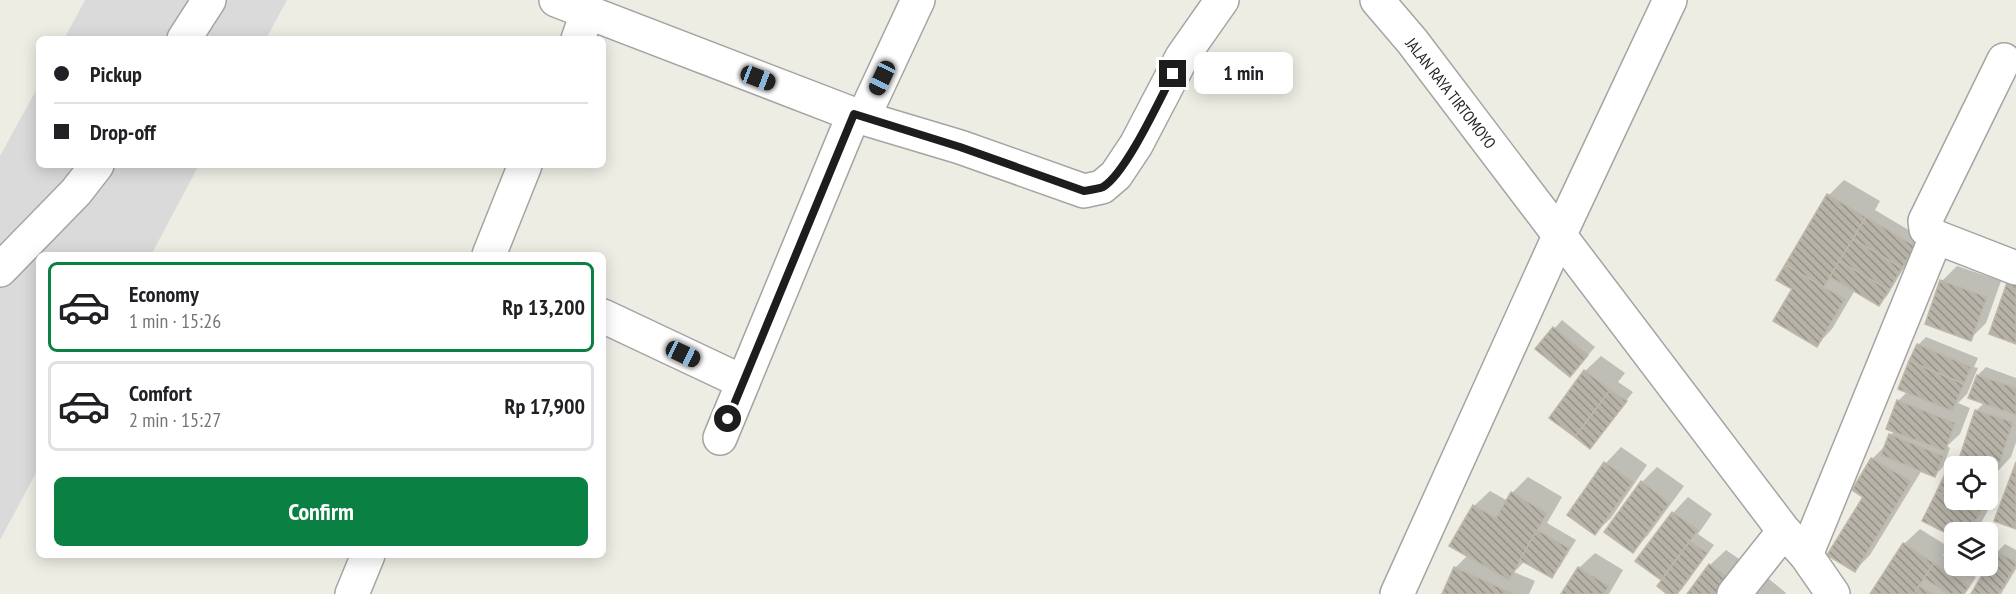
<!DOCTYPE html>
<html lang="en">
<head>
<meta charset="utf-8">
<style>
	:root { --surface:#fff; --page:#f6f6f6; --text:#202124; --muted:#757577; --line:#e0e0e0; --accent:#0b8043 }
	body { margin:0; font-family:"PT Sans Narrow",sans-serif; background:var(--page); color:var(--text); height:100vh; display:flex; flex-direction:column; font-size:22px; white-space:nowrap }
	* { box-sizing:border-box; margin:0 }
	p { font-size:20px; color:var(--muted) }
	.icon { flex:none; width:33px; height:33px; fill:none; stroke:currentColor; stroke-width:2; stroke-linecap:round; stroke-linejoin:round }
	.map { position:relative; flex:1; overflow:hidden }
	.sheet { position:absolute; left:36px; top:252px; width:570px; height:306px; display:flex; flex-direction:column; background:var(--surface); border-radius:9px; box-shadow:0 3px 15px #0003 }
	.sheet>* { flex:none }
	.guide { position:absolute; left:36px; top:36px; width:570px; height:132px; border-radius:9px; box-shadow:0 3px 15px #0003; display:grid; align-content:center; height:132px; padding:0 18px; background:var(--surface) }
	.buttons { position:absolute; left:1944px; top:456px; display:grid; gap:12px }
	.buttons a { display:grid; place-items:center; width:54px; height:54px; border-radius:9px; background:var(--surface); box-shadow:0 3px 15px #0003; font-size:30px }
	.end { position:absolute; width:27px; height:27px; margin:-14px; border:8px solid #1d1d1d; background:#fff; box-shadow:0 0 0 3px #fff }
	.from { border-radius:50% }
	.bubble { position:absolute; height:42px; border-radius:9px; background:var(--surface); box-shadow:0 3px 15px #0003; font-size:20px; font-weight:700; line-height:42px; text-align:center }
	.car { position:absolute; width:18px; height:36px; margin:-18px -9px; border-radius:8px; box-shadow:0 0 4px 2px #0007; background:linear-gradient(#222 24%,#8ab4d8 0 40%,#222 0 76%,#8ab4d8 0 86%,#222 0) }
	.guide b { display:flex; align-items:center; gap:21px; height:57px; font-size:22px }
	.guide b+b { border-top:2px solid var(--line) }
	.guide i { width:15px; height:15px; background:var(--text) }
	ul { padding:10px 0 0; list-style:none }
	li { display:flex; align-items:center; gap:18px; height:90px; margin:0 12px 9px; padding:0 6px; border:3px solid var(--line); border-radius:9px }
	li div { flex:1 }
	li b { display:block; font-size:22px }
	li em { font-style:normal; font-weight:700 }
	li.on { border-color:var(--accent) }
	li>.icon { width:54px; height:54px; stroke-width:1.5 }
	.action { display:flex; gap:12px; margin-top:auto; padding:12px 18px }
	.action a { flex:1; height:69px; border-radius:9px; background:var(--accent); color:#fff; font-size:24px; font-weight:700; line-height:69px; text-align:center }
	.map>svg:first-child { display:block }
</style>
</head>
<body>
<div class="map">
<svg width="2016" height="594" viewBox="0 0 2016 594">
	<defs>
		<pattern id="building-back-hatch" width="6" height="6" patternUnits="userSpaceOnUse" patternTransform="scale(1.5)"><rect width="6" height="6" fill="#b7b3a9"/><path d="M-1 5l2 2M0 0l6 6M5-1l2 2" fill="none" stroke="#949189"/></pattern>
	</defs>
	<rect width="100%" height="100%" fill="#eeede4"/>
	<!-- residential -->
	<g fill="#dbdada">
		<path d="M85,0H287L266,39H64Z"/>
		<path d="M39,85V165H199L151,255H39V467L0,540V156Z"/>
	</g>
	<!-- shadow -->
	<g fill="#0003">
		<path d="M1844,180L1880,201L1875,210L1922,238L1887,296L1879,304L1855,290L1832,329L1817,345L1794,289L1778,280L1829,195Z"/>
		<path d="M1957,266L2001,281L1986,323L1970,339L1942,281Z"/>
		<path d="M1562,320L1595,347L1578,367L1537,348Z"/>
		<path d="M1926,337L1978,358L1974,367L1978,368L1967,394L1958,403L1970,408L1960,434L1947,446L1950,448L1943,467L1935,475L1922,470L1870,555L1855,570L1865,497L1854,490L1872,459L1887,444L1890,435L1895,431L1898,401L1908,391L1918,345Z"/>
		<path d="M1601,356L1625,373L1618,382L1633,392L1590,447L1551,418L1585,371Z"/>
		<path d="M1986,367L2016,378V442L2011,457L1996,473L1988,470V466H1976L1960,461L1976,411L1985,402L1978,375Z"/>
		<path d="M1621,447L1647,465L1611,518L1595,533L1569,514L1606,463Z"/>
		<path d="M1957,463L1964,466H1954V500H1988V478L1997,483L1991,495L1995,497L1980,525L1972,532H1954V535L1924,521L1949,471Z"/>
		<path d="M1657,467L1684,486L1648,535L1632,551L1642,482Z"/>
		<path d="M1528,477L1562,497L1547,523L1576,540L1559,568L1551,576L1525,561L1514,572L1535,581L1529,594H1444L1455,568L1468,555L1474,506L1490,491L1508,501L1512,493Z"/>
		<path d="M1688,497L1712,514L1698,534L1714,545L1682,589L1677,594H1670L1663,580L1637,561L1673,513Z"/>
		<path d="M1920,529L1949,547L1943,555L1954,563V566H1958L1976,577L1967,591L1964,594H1872L1904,544Z"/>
		<path d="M2005,544L2016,550V569L2001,594H1972L1997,552Z"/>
		<path d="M1726,550L1748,565L1727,594H1689L1710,565Z"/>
		<path d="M1595,553L1623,570L1609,594H1563L1579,568Z"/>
		<path d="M1764,575L1786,593L1785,594H1746Z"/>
	</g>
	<!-- building -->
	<g fill="url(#building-back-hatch)" stroke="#bfb7a7" stroke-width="1.5">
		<path d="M1827,194L1866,217L1824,287L1785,265Z"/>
		<path d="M1866,217L1915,246L1902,268L1853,239Z"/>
		<path d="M1853,239L1902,268L1889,290L1839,261Z"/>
		<path d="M1839,261L1889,290L1879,306L1830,277Z"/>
		<path d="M1785,265L1845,299L1817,347L1773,321L1792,289L1776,280Z"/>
		<path d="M2009,277L2016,280V344L1989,334Z"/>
		<path d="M1940,280L1987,297L1971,341L1925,324Z"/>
		<path d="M1553,327L1588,355L1570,377L1535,349Z"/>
		<path d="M1917,344L1971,367L1964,384L1909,361Z"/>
		<path d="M1909,361L1964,384L1952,411L1898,389Z"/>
		<path d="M1584,370L1610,390L1575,437L1549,418Z"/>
		<path d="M1977,375L2016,388V415L1968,398Z"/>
		<path d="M1610,390L1627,401L1590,449L1575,437Z"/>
		<path d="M1897,400L1955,423L1945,451L1886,429Z"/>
		<path d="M1975,410L2013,422L1996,474L1988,472V466H1972L1958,462Z"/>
		<path d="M1889,434L1943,456L1935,477L1881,455Z"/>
		<path d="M1871,458L1911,481L1855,572L1827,555L1863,497L1852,490Z"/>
		<path d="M1604,462L1633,482L1595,535L1567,515Z"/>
		<path d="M2016,462V529L1994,521Z"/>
		<path d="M1947,470L1954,474V500H1986L1980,513L1937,491Z"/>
		<path d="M1641,481L1669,503L1633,553L1604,532Z"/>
		<path d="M1937,491L1980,513L1970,532H1954V537L1922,521Z"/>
		<path d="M1511,492L1547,513L1509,580L1449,546L1473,505L1496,518Z"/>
		<path d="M1672,512L1698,530L1661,580L1635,561Z"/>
		<path d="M1537,530L1569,548L1552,578L1520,560Z"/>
		<path d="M1690,541L1707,553L1677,594H1667L1657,586Z"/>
		<path d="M1903,543L1934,563L1914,594H1870Z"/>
		<path d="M1996,551L2016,562V565L1999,594H1971Z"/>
		<path d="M1934,563L1969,586L1964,594H1948L1924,578Z"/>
		<path d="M1709,564L1733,581L1724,594H1687Z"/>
		<path d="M1454,567L1514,594H1442Z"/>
		<path d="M1578,567L1609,586L1604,594H1561Z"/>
		<path d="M1919,586L1933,594H1914Z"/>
	</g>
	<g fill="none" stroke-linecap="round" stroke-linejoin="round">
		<!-- minor casing -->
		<g stroke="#a4a4a4" stroke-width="36">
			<g id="minor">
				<path d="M556,0L863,118L960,147L1084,191L1102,187L1116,175L1136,145L1182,57L1222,0"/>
				<path d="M578,39L588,11"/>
				<path d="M2004,60L1925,221L1926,229L1936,237L2016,268"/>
				<path d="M863,118L918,0"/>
				<path d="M489,255L525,165"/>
				<path d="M603,316L743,382"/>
				<path d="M720,438L854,114"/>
				<path d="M1806,555L1936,237"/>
				<path d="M352,594L368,555"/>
				<path d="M1397,594L1560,234L1670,0"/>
				<path d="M1734,594L1784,531"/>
			</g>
		</g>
		<!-- tertiary casing -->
		<g stroke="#a4a4a4" stroke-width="36">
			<g id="tertiary">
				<path d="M1377,0L1412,41L1784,531L1806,555L1833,594"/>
				<path d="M184,39L209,0"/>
				<path d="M0,270L76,192L97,165"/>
			</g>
		</g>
		<!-- minor -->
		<use href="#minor" stroke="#fff" stroke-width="33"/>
		<!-- tertiary -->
		<use href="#tertiary" stroke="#fff" stroke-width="33"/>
	</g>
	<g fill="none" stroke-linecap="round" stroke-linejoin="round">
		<!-- route -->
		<path stroke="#1d1d1d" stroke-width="8" d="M728,419L854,114L960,147L1084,191C1090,190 1098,189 1103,187C1126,173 1159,101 1173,74"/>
	</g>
	<g text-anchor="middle" stroke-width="4.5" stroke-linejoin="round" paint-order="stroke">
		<!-- street labels -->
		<g font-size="16" fill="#1d1d1d" stroke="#fff">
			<text transform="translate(1451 93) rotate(52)" y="6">JALAN RAYA TIRTOMOYO</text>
		</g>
	</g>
</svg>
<div class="buttons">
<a><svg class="icon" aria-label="locate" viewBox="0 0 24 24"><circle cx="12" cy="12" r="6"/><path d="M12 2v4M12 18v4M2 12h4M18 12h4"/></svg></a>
<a><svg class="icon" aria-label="layers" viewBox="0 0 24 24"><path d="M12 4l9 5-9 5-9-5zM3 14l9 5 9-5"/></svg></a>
</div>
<i class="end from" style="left:728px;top:419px"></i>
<i class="end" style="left:1173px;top:74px"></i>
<div class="bubble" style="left:1194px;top:52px;width:99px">1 min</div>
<i class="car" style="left:758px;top:78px;rotate:111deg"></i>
<i class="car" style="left:882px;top:78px;rotate:205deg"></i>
<i class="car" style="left:683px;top:354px;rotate:115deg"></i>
<div class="guide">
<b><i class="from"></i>Pickup</b>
<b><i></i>Drop-off</b>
</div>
<section class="sheet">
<ul>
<li class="on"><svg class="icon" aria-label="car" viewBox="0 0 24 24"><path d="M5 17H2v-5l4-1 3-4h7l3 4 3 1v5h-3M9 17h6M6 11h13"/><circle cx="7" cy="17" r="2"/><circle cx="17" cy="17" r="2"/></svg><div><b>Economy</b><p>1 min · 15:26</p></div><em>Rp 13,200</em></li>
<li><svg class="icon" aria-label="car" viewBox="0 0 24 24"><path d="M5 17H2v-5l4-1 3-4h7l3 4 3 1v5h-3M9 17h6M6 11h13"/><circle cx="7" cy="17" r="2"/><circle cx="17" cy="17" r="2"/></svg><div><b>Comfort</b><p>2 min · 15:27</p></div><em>Rp 17,900</em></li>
</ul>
<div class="action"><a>Confirm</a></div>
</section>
</div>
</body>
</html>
